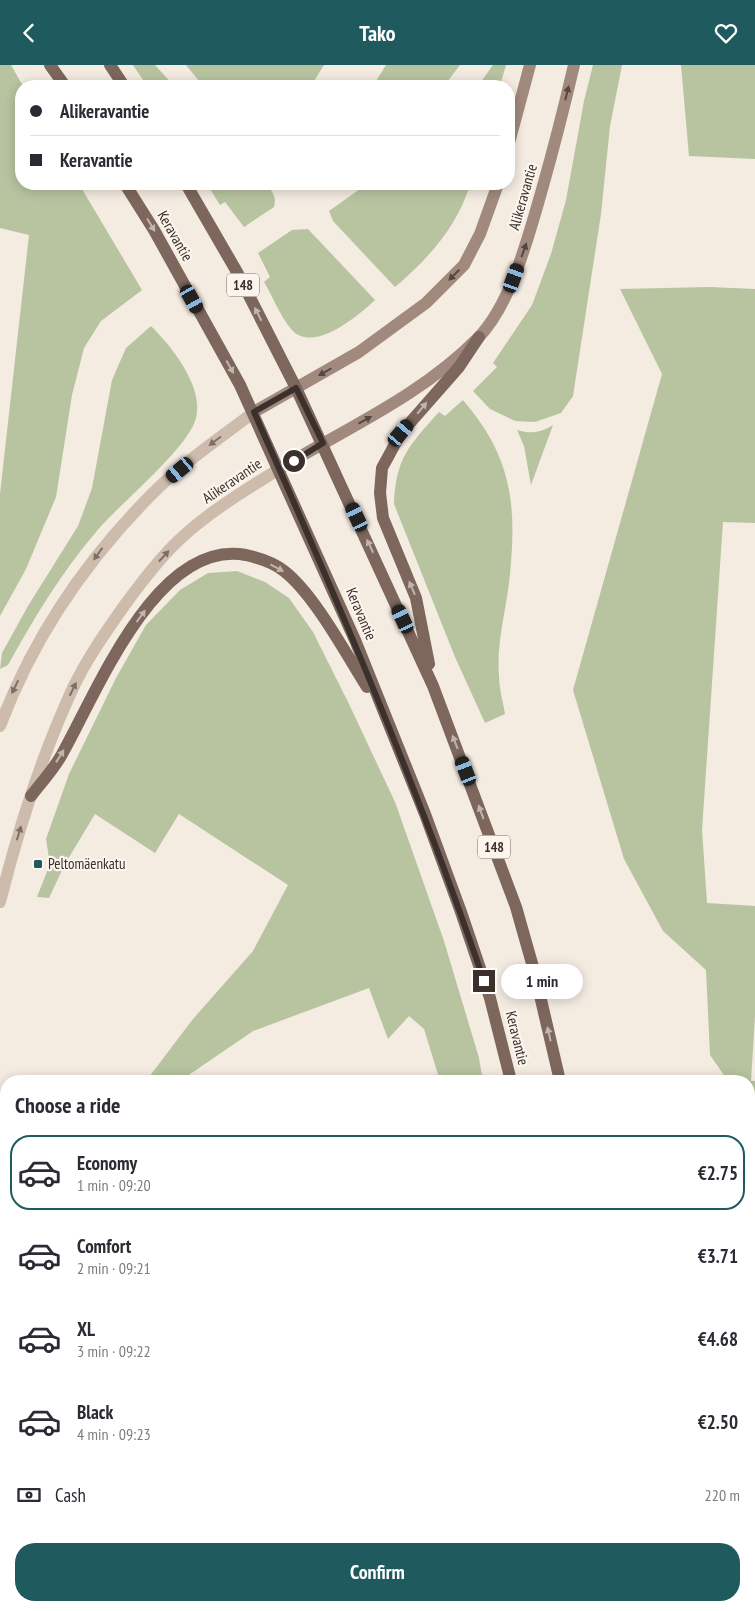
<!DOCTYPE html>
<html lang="en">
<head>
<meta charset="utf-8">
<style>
	:root { --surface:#fff; --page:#f7f7f7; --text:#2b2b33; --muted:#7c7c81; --line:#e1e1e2; --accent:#1f5a5e }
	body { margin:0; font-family:"PT Sans Narrow",sans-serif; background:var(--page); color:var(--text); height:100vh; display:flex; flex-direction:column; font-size:19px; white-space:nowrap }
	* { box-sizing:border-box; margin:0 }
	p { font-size:16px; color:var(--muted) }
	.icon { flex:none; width:28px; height:28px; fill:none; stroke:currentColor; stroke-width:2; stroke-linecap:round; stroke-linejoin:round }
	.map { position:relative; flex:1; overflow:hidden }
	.drawer { position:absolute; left:0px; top:1010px; width:755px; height:536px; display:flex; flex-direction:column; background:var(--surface); border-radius:20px 20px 0 0; box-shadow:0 2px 12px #0003 }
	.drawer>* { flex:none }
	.banner { position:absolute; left:15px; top:15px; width:500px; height:110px; border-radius:20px; box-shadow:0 2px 12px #0003; display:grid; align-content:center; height:110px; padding:0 15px; background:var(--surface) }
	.end { position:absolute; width:22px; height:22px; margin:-11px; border:6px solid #3b302b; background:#fff; box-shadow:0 0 0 2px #fff }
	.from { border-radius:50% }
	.bubble { position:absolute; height:35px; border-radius:18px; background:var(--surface); box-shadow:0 2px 12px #0003; font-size:16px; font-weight:600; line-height:35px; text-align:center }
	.car { position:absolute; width:15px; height:30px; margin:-15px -8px; border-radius:6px; box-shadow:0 0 4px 1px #0007; background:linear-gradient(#222 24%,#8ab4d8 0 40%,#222 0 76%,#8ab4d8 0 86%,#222 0) }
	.banner b { display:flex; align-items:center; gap:18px; height:48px; font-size:19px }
	.banner b+b { border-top:1px solid var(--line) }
	.banner i { width:12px; height:12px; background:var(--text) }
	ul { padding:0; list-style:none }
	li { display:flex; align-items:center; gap:15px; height:75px; margin:0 10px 8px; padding:0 5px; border:2px solid transparent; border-radius:20px }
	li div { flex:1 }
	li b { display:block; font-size:19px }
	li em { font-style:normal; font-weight:600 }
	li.active { border-color:var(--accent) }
	li>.icon { width:45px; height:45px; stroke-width:1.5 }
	h2 { padding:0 15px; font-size:22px; line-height:60px }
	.pay { display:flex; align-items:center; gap:12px; height:55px; padding:0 15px; font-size:19px }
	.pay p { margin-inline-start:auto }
	.button { display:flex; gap:10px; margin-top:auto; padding:10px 15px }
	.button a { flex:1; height:58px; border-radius:20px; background:var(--accent); color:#fff; font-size:20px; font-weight:600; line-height:58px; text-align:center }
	header { display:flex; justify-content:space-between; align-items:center; height:65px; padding:0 15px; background:var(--accent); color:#fff; font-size:22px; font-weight:600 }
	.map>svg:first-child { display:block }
</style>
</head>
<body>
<header><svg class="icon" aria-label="back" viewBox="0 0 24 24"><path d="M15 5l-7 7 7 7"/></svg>Tako<svg class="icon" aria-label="heart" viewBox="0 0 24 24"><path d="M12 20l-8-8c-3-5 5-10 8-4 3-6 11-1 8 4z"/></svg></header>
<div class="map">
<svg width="755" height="1546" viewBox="0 0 755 1546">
	<rect width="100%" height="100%" fill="#f4ebe1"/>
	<!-- green -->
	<g fill="#b8c4a0">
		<path d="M0,0H11L23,21L21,119H79L142,225L101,256L84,283L72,330L56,432L26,504L0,551V429L29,170L0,163Z"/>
		<path d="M133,0H155L174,21H147Z"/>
		<path d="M186,0H324L311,21H203Z"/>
		<path d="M386,0H460L444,21H373Z"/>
		<path d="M493,0H506L500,21H478Z"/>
		<path d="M593,0H622L610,61L601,149L573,331L561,348L535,357L515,356L490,344L473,326L497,302L493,298L532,240L551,189L566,135L584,36Z"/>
		<path d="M681,0H755V94L689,91Z"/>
		<path d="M207,119H266C272,126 277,132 274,142L244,162L225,137L220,140Z"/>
		<path d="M367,119H470C458,161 428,194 395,222L333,156L329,146Z"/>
		<path d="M308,164L375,235C359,250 313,290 291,264C280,251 273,232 264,217L270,212L258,188L292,165Z"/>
		<path d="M710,222L755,224V458L723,457L702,765L707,838L755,841V951L751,1016H755V1051L749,1047V1016H728L710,990L706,905L663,866L624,794L573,625L662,309L620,224Z"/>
		<path d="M151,261C171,281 204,321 196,353C188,384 119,439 96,467C61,508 34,553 8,600L0,604L2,588L28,541L78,461L92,423L112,315L126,283Z"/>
		<path d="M463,335C511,391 517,437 510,509C507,543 496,577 499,611C499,624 503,636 505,649L485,658L455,592L394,439C396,392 409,381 439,347L445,351Z"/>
		<path d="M553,360L531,420L524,381L517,365C531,369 540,368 553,360Z"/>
		<path d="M237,506L265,517L289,533L313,567L349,639L395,737L444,876L479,993L483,1016H440L424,964L409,951L388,974L369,923L253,966L180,1016H146L193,954L253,886L288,820L179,749L155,788L95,749L65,799L49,833L37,832L50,799L46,774L69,709L116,613L146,560L180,525L208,508Z"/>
		<path d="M749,1085H755V1528L749,1509Z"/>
		<path d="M448,1540H502L500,1546H446Z"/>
	</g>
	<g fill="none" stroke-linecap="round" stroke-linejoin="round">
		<!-- minor -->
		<path stroke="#cdbbac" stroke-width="12" d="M0,1268H6"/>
		<!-- tertiary -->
		<g stroke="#cdbbac" stroke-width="12">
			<path d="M0,661C33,573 87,494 153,428C183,398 220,373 254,347"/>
			<path d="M0,837C18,765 41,693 72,625C86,595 105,568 124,541C140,519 157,496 177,477C207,448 244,426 279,404"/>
		</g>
		<!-- secondary -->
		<g stroke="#a18a7d" stroke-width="12">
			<path d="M509,78L530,0"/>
			<path d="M254,347L359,287L426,238L464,200L480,169L498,119"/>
			<path d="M279,404C347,363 422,330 478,273C511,239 528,173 541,128C553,86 564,43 574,0"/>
		</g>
		<!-- primary -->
		<g stroke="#7d675c" stroke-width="12">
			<path d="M50,0L65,21"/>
			<path d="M110,0L124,21"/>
			<path d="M125,119L154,165L240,320L355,575L425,749L461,847L490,933L511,1016"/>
			<path d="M186,119L237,207L296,323L433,621L516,842L535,909L560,1016"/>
			<path d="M429,599L416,533L383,453L380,428L382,403L401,368L459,302L479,272"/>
			<path d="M31,731C41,718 53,705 61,691C96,630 156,473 246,490C259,493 274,498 284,506C314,529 346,589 367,622"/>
			<path d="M605,1540V1546"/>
			<path d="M646,1540V1546"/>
		</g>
	</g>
	<!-- one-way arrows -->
	<defs><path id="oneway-solid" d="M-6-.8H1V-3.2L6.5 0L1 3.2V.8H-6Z" transform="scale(1.25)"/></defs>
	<g fill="#544640">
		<use href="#oneway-solid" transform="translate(567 28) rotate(-76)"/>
		<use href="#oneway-solid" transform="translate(524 185) rotate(-70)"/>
		<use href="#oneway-solid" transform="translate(454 210) rotate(135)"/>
		<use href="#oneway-solid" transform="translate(325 307) rotate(150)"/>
		<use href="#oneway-solid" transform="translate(365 355) rotate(-29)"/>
	</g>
	<g fill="#c2b5ac">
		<use href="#oneway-solid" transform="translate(151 160) rotate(59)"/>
		<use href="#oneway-solid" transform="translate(258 249) rotate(-117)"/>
		<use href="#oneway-solid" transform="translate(230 302) rotate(61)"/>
		<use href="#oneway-solid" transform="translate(422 343) rotate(-50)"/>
		<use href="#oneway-solid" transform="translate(370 481) rotate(-115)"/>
		<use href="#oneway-solid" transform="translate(277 503) rotate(28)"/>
		<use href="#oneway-solid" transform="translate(412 523) rotate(-113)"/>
		<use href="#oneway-solid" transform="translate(141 551) rotate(-54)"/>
		<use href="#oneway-solid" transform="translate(455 677) rotate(-111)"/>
		<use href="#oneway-solid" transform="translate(60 691) rotate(-58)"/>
		<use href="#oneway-solid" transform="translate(481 747) rotate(-110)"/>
		<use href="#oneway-solid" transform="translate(549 969) rotate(-103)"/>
	</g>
	<g fill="#7d6f65">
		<use href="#oneway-solid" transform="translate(215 376) rotate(143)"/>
		<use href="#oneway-solid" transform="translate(98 489) rotate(126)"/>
		<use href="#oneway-solid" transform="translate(164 491) rotate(-47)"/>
		<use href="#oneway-solid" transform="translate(15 622) rotate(116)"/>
		<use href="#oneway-solid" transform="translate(73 624) rotate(-64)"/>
		<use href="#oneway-solid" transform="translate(19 768) rotate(-73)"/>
	</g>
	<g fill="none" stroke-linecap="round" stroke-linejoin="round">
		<!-- route -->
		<path stroke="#3b302b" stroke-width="6" d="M294,396L323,378L296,323L254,347C337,534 418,722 484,916"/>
	</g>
	<!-- markers -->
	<rect fill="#1f5a5e" stroke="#fbf5ee" stroke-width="2" x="33" y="794" width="10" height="10" rx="2.5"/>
	<g text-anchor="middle" stroke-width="4.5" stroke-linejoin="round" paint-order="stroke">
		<!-- shield labels -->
		<g fill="#fbf5ee" stroke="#756b66" stroke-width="1">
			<rect x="227" y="208.5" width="32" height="23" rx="4"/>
			<rect x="478" y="770.5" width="32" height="23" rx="4"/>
		</g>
		<g font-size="14" font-weight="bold" fill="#3b302b">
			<text x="243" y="225">148</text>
			<text x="494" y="787">148</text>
		</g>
		<!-- street labels -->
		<g font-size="15" fill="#3b302b" stroke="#fbf5ee">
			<text transform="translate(523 132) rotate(-74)" y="5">Alikeravantie</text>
			<text transform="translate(175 171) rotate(60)" y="5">Keravantie</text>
			<text transform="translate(232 416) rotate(-34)" y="5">Alikeravantie</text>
			<text transform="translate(361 549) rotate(67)" y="5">Keravantie</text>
			<text transform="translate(517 973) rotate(76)" y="5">Keravantie</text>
		</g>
		<!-- poi labels -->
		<g font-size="15" fill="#3b302b" stroke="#fbf5ee" text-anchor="start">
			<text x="48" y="804">Peltomäenkatu</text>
		</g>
	</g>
</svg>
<i class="end from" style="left:294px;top:396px"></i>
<i class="end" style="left:484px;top:916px"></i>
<div class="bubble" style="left:501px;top:899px;width:82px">1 min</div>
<i class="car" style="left:514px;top:213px;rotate:20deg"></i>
<i class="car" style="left:192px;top:234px;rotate:151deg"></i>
<i class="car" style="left:401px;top:368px;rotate:40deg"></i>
<i class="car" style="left:180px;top:405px;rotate:230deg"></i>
<i class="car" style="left:357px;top:452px;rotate:335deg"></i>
<i class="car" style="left:403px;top:554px;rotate:335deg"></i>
<i class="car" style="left:466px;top:706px;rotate:339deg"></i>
<div class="banner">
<b><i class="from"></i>Alikeravantie</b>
<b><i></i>Keravantie</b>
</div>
<section class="drawer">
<h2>Choose a ride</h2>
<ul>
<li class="active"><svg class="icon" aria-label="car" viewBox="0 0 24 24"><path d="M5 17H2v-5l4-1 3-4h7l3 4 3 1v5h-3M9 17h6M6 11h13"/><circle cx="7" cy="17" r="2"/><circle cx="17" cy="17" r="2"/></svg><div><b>Economy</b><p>1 min · 09:20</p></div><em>€2.75</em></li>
<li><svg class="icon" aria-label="car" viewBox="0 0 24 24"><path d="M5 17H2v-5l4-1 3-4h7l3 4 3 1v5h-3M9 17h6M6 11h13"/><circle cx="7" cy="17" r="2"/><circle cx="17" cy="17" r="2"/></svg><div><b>Comfort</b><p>2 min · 09:21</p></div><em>€3.71</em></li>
<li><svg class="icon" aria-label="car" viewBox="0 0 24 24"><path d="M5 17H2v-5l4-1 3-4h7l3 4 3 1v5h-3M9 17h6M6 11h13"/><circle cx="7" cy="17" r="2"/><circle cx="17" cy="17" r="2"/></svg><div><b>XL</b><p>3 min · 09:22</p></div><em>€4.68</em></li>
<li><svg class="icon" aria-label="car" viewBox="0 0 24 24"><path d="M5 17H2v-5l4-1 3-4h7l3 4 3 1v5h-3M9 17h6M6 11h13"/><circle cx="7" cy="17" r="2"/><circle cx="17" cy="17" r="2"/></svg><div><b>Black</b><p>4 min · 09:23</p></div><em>€2.50</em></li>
</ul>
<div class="pay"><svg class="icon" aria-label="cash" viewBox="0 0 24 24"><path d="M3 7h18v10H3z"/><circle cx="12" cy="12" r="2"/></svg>Cash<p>220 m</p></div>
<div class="button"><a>Confirm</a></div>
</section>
</div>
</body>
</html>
